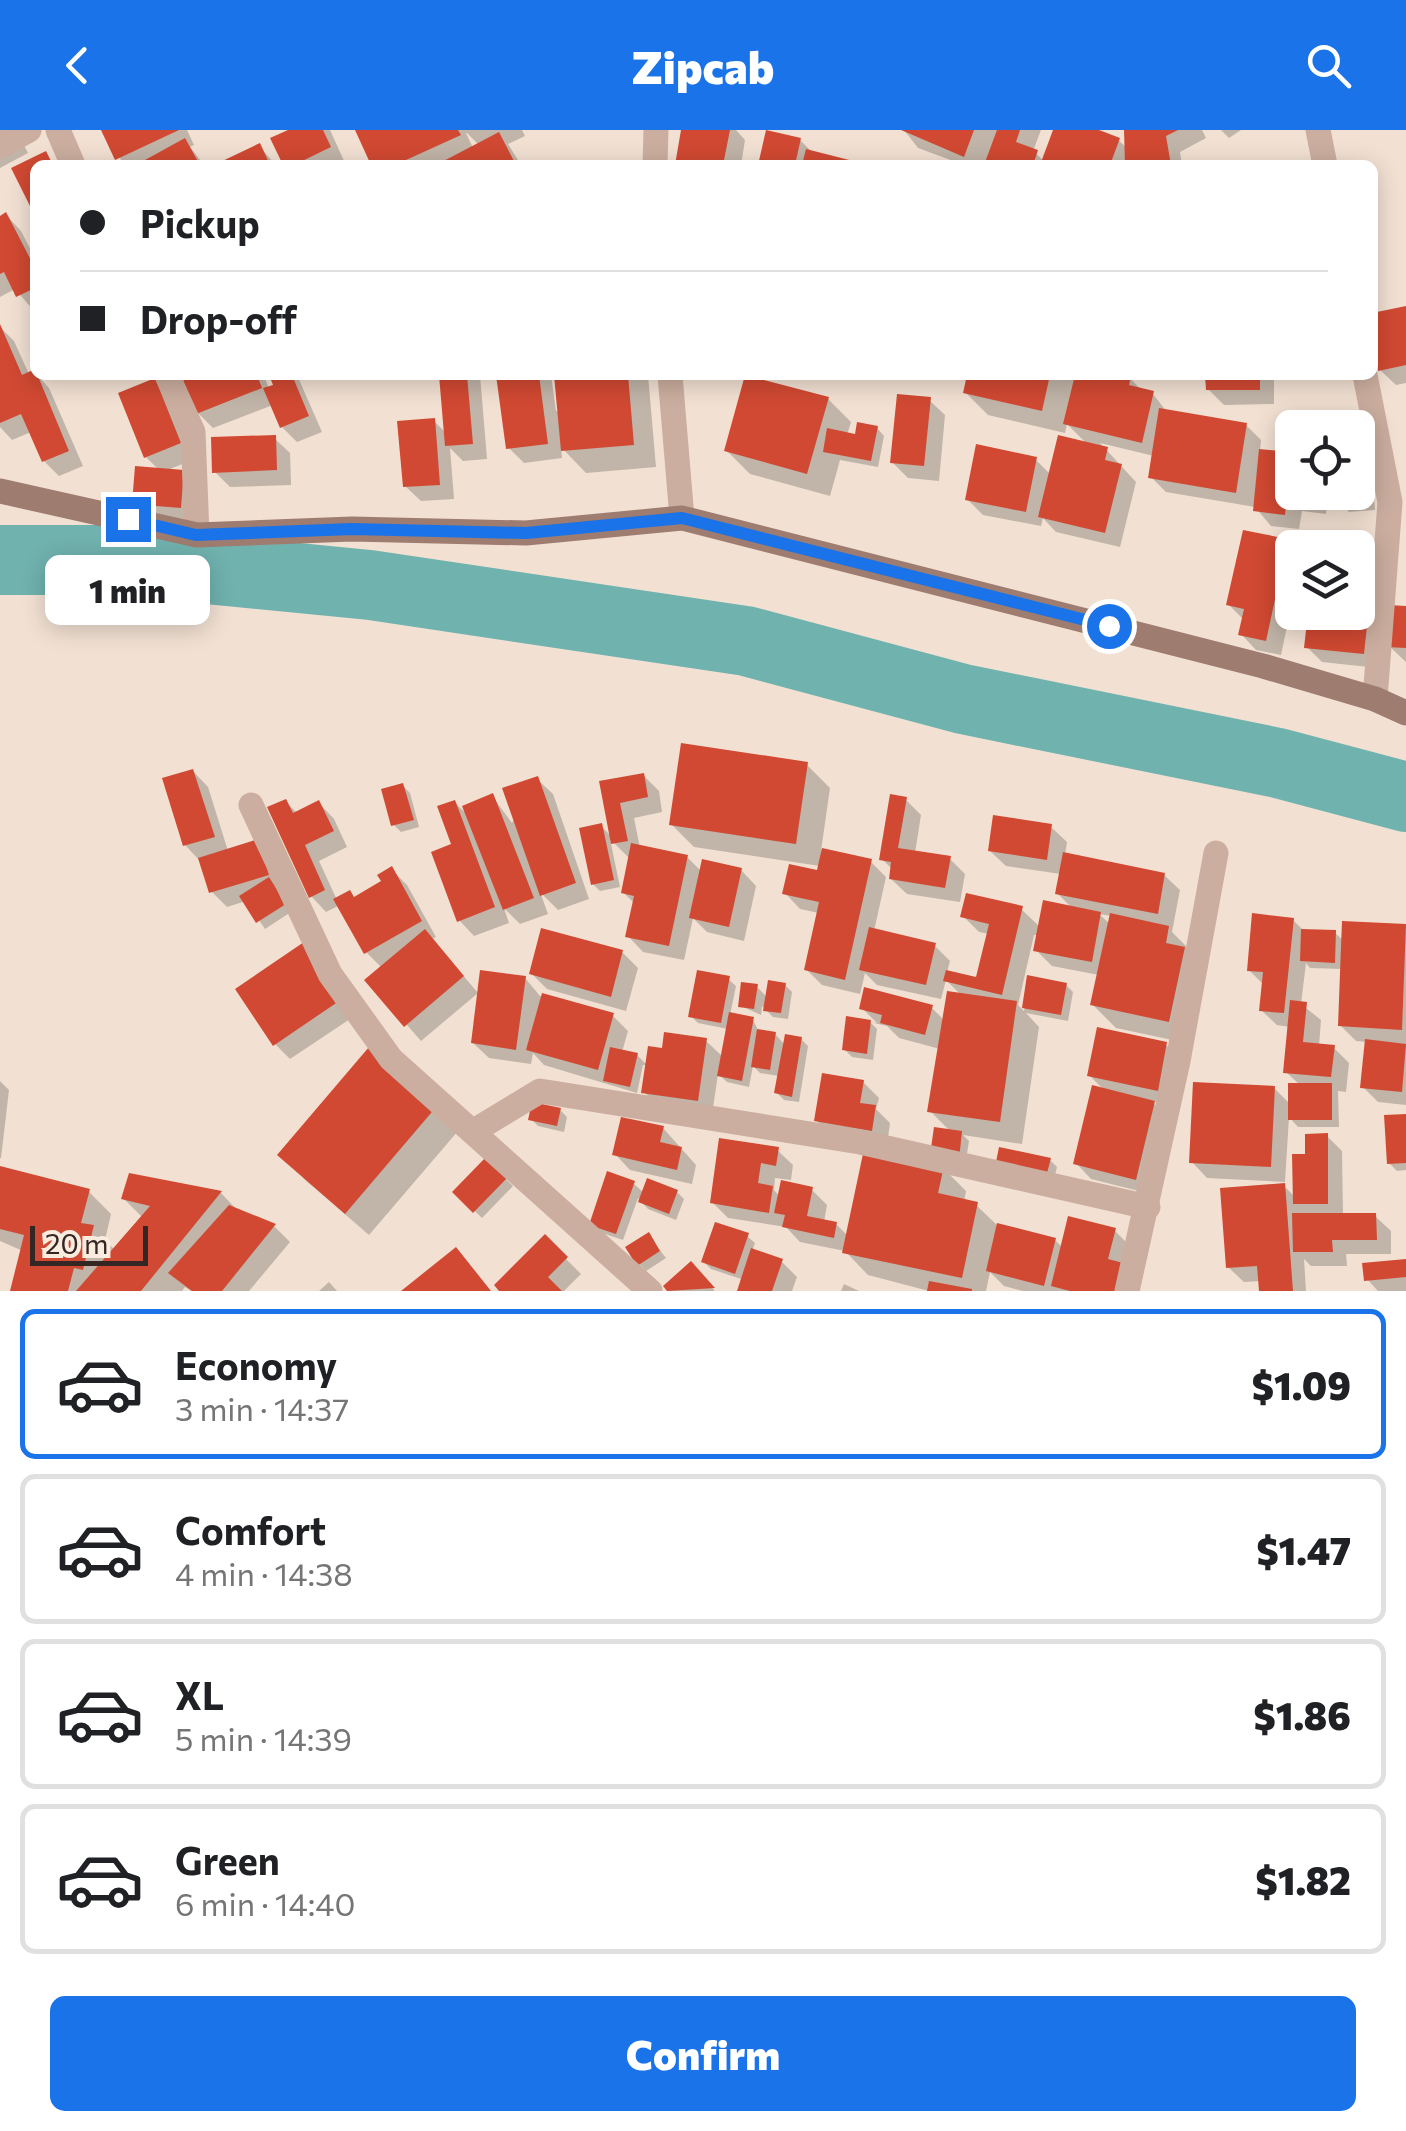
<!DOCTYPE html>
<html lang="en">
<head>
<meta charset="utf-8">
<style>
	:root { --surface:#fff; --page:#f6f6f6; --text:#202124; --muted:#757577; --line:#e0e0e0; --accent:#1a73e8 }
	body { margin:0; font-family:Commissioner,sans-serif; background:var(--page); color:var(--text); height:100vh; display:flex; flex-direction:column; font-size:38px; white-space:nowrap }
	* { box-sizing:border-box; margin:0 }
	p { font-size:32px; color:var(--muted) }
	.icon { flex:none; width:55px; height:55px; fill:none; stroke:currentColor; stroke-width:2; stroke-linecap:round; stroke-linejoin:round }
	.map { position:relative; height:1161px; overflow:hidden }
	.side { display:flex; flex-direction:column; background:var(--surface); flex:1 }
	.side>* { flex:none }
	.banner { position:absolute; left:30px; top:30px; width:1348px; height:220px; border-radius:15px; box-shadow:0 5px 25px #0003; display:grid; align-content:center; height:220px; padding:0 50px; background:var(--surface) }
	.tools { position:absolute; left:1275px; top:280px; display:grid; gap:20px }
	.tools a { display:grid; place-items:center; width:100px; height:100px; border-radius:15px; background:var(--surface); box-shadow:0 5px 25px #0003; font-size:50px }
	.scale { position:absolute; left:30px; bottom:25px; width:118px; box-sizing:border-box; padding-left:10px; border:5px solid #342723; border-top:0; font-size:28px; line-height:35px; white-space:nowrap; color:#342723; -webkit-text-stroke:8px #faebdf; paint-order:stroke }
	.end { position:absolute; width:45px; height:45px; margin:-22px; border:12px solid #1a73e8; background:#fff; box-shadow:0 0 0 5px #fff }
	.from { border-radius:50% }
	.bubble { position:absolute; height:70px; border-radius:15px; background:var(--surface); box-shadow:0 5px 25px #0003; font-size:32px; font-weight:800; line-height:70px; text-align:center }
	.banner b { display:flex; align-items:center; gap:35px; height:95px; font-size:38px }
	.banner b+b { border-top:2px solid var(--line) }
	.banner i { width:25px; height:25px; background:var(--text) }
	ul { padding:18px 0 0; list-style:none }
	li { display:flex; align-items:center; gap:30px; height:150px; margin:0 20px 15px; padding:0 30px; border:5px solid var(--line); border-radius:15px }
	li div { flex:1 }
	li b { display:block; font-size:38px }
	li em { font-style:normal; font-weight:800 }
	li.active { border-color:var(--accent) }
	li>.icon { width:90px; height:90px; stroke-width:1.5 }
	.cta { display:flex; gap:20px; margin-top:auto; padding:20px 50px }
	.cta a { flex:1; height:115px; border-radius:15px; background:var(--accent); color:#fff; font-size:40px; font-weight:800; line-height:115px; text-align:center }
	header { display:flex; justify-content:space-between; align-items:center; height:130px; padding:0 50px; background:var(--accent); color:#fff; font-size:45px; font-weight:800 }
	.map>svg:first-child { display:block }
</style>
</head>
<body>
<header><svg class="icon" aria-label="back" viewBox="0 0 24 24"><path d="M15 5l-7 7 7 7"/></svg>Zipcab<svg class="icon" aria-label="search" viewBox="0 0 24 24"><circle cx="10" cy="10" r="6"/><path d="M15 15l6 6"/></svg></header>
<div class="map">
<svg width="1406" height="1161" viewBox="0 0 1406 1161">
	<rect width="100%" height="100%" fill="#f2e1d3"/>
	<!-- shadow -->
	<g fill="#0003" fill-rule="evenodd">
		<path d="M0,0H16L28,23L0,38Z"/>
		<path d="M104,0H187L194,15L190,17L204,35H124Z"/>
		<path d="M294,0H330L345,33L286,35Z"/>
		<path d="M357,0H522L525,6L508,14L521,35H374ZM466,3H467L479,15L473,18Z"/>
		<path d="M683,0H736L745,10L741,35H677Z"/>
		<path d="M904,0H1041L1033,21L1044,31L1055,0H1092L1118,10L1127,18L1128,0H1202L1206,8L1180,22L1182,35H988L984,31L982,35H964L918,18Z"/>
		<path d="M1221,0H1241L1229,8Z"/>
		<path d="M800,10L813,23L860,35H761Z"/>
		<path d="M259,16L276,35H219Z"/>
		<path d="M6,85L21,101L35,128L34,181L15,159L0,167V88Z"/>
		<path d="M1406,178V253L1396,255L1380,240L1372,186Z"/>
		<path d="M0,197L14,211L29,244L37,245L49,258L83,336L59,346L44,331L31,302L12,310L0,297Z"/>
		<path d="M204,245H264L269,259L276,256L271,245H297L322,302L297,312L282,297L273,275L213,298L198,283Z"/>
		<path d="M442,245H480L487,329L463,331L450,318L454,369L421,371L405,356L434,291L446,303Z"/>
		<path d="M499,245H551L556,281H560L557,245H648L656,337L586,343L561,317L562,328L524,333L509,318Z"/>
		<path d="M960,245L1130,248L1142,261L1153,264L1167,282L1246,295L1261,310L1260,321L1290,325L1292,362H1328L1326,384L1302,381L1299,399L1271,396L1255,377L1166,362L1151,347L1154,326L1100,313L1136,352L1120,417L1056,402L1043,388L1041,396L983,385L967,369L1035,329L1051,345L1088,315L1067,294L1065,303L988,285L965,262L969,247Z"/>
		<path d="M1208,245H1274V274L1224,275L1208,259Z"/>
		<path d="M154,251L170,266L195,329L165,341L183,343L196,393L150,389L135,373L160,341L146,327Z"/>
		<path d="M828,269L851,292L847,305L857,307L877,298L884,306L878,337L840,330L830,366L750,344L727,321Z"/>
		<path d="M929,270L945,285L939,351L908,348L892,332Z"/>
		<path d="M274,308L290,323L291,355L230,357L215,342Z"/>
		<path d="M1358,322L1371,329L1375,380L1349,382L1342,375L1358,362Z"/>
		<path d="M1287,411L1293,418L1292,473L1281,525L1256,520L1241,504L1244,490L1229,475Z"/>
		<path d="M1358,432L1373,433L1378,538L1322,532L1307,517L1358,482Z"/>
		<path d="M1406,478V532L1389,516Z"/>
		<path d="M807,635L830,658L821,721L871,732L886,747L874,801L934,815L950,831L947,842L978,850L989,804L979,802L963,786L1021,779L1040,797L1073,779L1057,763L1061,744L1006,736L990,721L1051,697L1067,712L1065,725L1164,745L1180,760L1172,802L1191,821V914L1116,898L1093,875L1099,845L1052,836L1036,820L1039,805H1034L1018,875L1024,881L1029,848L1066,855L1073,862L1068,891L1026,883L1039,897L1022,1014L963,1005L969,1011L965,1036L951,1002L930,981L940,919L899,908L887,896L870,892L877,899L873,930L852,927L844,919L849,889L877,893L862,878L931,877L944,890L961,865L946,850L941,869L877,855L865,843L860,864L822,855L807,840L819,783L800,779L785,763L819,743L820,736L694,717L671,694ZM1099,784L1112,786L1110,794Z"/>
		<path d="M193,641L208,657L228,721L258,712L291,782L265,799L246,771L227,777L211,761L200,731L185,715Z"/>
		<path d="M643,645L659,661L662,682L634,688L640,718L687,727L702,742L741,740L756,756L744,811L707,802L693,788L684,830L643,822L628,806L635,774L623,762L630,729L610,709L620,757L600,761L593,754L601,696L612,707L602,653Z"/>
		<path d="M537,649L553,664L589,769L558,780L540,762L548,784L520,794L504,778L509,793L474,806L459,790L455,673L470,687L492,666L512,693Z"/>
		<path d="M403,656L410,663L419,697L401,702L394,695Z"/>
		<path d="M905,669L921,685L915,723L950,729L965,744L960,772L907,764L891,749L893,740L882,729Z"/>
		<path d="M286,672L297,683L319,673L334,689L347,717L319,731L337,770L355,769L385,752L392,740L407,755L436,807L432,809L478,863L421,911L368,850L382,838L366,822L340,775L326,782L311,766Z"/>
		<path d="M1293,790L1305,802L1335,803L1344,811L1345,793L1406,797V975L1378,972L1363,957L1368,912L1356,911L1340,895L1343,839L1310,838L1306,833L1301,874L1321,890L1319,916L1333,917L1349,933L1346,962L1338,961L1339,997H1298L1289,987L1285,1052L1207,1048L1192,1032L1274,958L1291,975L1300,955L1286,942L1290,897L1277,895L1261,880L1264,855L1249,840Z"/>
		<path d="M304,816L356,885L290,929L275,914Z"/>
		<path d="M622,822L638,838L626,881L547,859L532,844Z"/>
		<path d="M525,848L540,866L612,885L628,901L622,922L637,925L647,935H643L637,963L544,935L533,923L531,934L489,928L473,913Z"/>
		<path d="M728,849L736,856L730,885L753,890L759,902L775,904L785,915L801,909L808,916L799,972L784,970L776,962L779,946L760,943L753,936L749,957L727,952L718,944L712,985L659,977L644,962L664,921L705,910L723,927L728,899L698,893L691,886Z"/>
		<path d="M785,855L792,862L788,889L773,887L762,876L761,885L741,876L757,857L768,868Z"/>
		<path d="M1166,915L1182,930L1173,975L1151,971L1170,989L1151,1064L1091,1049L1076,1033L1105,961L1089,945Z"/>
		<path d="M370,921L458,1001L369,1105L303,1048Z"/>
		<path d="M0,951L9,960L1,1028H0Z"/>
		<path d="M863,952L879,968L876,979L890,993L887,1015L832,1006L816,990Z"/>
		<path d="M560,980L567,987L564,1002L538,996L531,989Z"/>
		<path d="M1406,986V1040L1397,1041L1389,1033Z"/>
		<path d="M663,998L696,1035L692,1054L630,1040L615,1024Z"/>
		<path d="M1327,1006L1342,1021L1343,1086H1375L1391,1101V1124H1346L1347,1136H1311L1304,1129L1306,1161H1262L1261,1151L1244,1152L1228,1137L1284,1056L1295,1067L1307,1027Z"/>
		<path d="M777,1020L793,1035L791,1050L775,1048L774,1060L780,1067L811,1059L827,1075L824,1092L836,1094L848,1106L943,1038L966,1061L964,1072L976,1075L998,1096L1055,1110L1063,1118L1114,1100L1130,1116L1139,1161H1023L1004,1156L990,1142L986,1161H929L868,1145L845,1121L800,1112L786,1097L728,1088L712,1072Z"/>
		<path d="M1050,1030L1057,1037L1054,1049L998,1032Z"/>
		<path d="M486,1031L513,1056L482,1088L455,1062Z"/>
		<path d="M0,1039L88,1061L111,1084L105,1110L115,1120L143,1088L124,1069L131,1046L221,1063L239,1082L275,1097L290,1112L249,1161H191L185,1157L182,1161H13L23,1121L0,1111Z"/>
		<path d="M633,1053L644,1063L677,1062L684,1069L676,1090L648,1079L638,1068L623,1110L599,1102L592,1094Z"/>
		<path d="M648,1105L666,1128L646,1141L639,1134Z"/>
		<path d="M747,1106L755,1113L752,1121L781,1131L797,1147L792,1161H740L744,1150L711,1139L704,1132Z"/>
		<path d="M545,1108L581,1144L564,1161H503Z"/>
		<path d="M1406,1132V1161H1378L1367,1149Z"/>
		<path d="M691,1135L715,1161H670L666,1157Z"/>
		<path d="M329,1152L337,1161H319Z"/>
		<path d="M844,1154L859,1161H841Z"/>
	</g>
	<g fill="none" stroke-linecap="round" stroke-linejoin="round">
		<!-- river -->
		<path stroke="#70b2ae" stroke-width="70" d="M0,430H115L370,455L746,511L963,569L1278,633L1406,667"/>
	</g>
	<!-- building -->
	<g fill="#d14932">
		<path d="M101,0H179L115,30Z"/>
		<path d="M288,0H323L331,17L294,35H283L270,8Z"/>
		<path d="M355,0H458L461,5L395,35H371Z"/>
		<path d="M681,0H730L723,35H675Z"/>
		<path d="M766,0L801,8L795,35H758Z"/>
		<path d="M901,0H974L964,27Z"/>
		<path d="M997,0H1020L1016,12L1038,20L1033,35H984Z"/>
		<path d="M1053,0H1099L1120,8L1110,35H1040Z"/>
		<path d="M1124,0H1178L1166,6L1171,35H1125Z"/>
		<path d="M499,2L516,35H436Z"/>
		<path d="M185,8L200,35H136Z"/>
		<path d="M260,13L270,35H214Z"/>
		<path d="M806,19L865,34L864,35H802Z"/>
		<path d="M46,21L53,35H35V86L11,38Z"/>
		<path d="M6,82L35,138V158L16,167L4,142L0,144V86Z"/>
		<path d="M1406,176V235L1378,241L1372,183Z"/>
		<path d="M0,194L22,245L35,239L69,321L42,332L21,284L0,293Z"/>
		<path d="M197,245H257L262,258L196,284L182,251Z"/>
		<path d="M269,245H292L309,286L280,298L263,258L273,255Z"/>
		<path d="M439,245H467L473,314L445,316Z"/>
		<path d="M496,245H539L548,314L506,319Z"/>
		<path d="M554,245H628L634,315L561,321Z"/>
		<path d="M745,245L829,267L807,344L724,321Z"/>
		<path d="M967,245H1050L1042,281L963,263Z"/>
		<path d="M1075,245H1127L1131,246L1129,255L1154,261L1142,313L1063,294Z"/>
		<path d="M1205,245H1260V260H1206Z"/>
		<path d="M155,248L181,313L144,328L118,263Z"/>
		<path d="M897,264L931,267L924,336L890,333Z"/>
		<path d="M1159,278L1247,293L1236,363L1148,348Z"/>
		<path d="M435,288L440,355L403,357L397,291Z"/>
		<path d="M857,292L878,296L871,331L823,322L827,298L855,304Z"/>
		<path d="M276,305L277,340L212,343L211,307Z"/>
		<path d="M1058,305L1108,317L1105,330L1122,334L1105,403L1038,387Z"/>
		<path d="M976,314L1037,327L1026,382L965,370Z"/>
		<path d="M1259,319L1291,322L1292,362H1312L1311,369L1287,367L1285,385L1253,381Z"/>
		<path d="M1364,319L1369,374L1339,376L1338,362H1358V320Z"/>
		<path d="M135,336L184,340L181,378L132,374Z"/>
		<path d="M1243,400L1288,409L1266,511L1238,505L1244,479L1226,475Z"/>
		<path d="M1358,429L1374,431L1364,524L1304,518L1308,482H1358Z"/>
		<path d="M1388,475L1406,476V518L1386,517Z"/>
		<path d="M681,613L808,632L796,714L669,695Z"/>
		<path d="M193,639L215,707L183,716L162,648Z"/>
		<path d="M644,643L648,667L620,673L628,711L611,714L599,651Z"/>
		<path d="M538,646L576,753L540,766L502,658Z"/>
		<path d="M403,653L414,690L391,696L381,659Z"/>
		<path d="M493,663L534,768L503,780L462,676Z"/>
		<path d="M890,664L907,667L898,718L951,726L945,758L889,749L891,732L879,730Z"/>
		<path d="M286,669L293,683L319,670L334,701L305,715L325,760L309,768L267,677Z"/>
		<path d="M455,670L495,777L457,792L431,722L451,714L437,676Z"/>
		<path d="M993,685L1052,694L1047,730L988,721Z"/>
		<path d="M602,693L614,750L591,755L579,698Z"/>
		<path d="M258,709L269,745L209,763L198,728Z"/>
		<path d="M631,713L688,725L669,816L625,807L634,766L621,763Z"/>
		<path d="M822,718L872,729L845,850L804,840L819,772L782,764L789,734L817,740Z"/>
		<path d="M1063,722L1165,743L1158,784L1055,764Z"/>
		<path d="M702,729L742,738L729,797L689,788Z"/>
		<path d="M392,736L422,791L364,824L333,769L350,760L354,767L381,751L377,745Z"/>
		<path d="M269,747L286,774L256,793L239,766Z"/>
		<path d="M966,763L1023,776L1002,865L943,851L946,840L976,847L989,794L960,787Z"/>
		<path d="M1043,770L1101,782L1092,832L1033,821Z"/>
		<path d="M1110,783L1169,796L1166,813L1185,817L1169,892L1090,875Z"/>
		<path d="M1252,783L1294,788L1284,883L1259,881L1263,842L1247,841Z"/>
		<path d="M1342,791L1406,794L1402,900L1338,896Z"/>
		<path d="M869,797L936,813L926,855L859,840Z"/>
		<path d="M541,798L623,820L611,867L529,844Z"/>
		<path d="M425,799L464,846L404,897L364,850Z"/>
		<path d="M1301,799L1336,800L1335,833L1300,831Z"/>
		<path d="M304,812L342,869L273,916L235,859Z"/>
		<path d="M480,840L526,846L516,920L471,913Z"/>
		<path d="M697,840L730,846L721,893L688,887Z"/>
		<path d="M1027,845L1067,853L1061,885L1022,878Z"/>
		<path d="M768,850L786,853L781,883L763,881Z"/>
		<path d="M741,852L758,854L754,879L738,877Z"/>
		<path d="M864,857L933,875L925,905L880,893L882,885L859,879Z"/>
		<path d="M947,861L1017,871L1000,992L927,982Z"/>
		<path d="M542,863L614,883L598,940L526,920Z"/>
		<path d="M1290,870L1307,872L1303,912L1335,915L1331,947L1283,943Z"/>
		<path d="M729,882L754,887L742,951L717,946Z"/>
		<path d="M846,886L871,890L867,924L842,920Z"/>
		<path d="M1097,897L1167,912L1158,961L1087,946Z"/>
		<path d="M757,899L776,902L770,940L751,937Z"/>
		<path d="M664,902L707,908L698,971L641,963L648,916L662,918Z"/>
		<path d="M785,904L802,907L792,967L774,963Z"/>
		<path d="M1365,909L1406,914L1402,962L1360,958Z"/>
		<path d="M369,917L437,976L345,1084L277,1025Z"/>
		<path d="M610,917L638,923L630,957L603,951Z"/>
		<path d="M822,943L864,950L860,973L876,975L872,1001L814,991Z"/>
		<path d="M1193,952L1275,956L1271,1037L1189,1033Z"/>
		<rect x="1288" y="953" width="44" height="37"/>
		<path d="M1092,955L1155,971L1136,1050L1073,1034Z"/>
		<path d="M532,972L561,978L557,996L528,990Z"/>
		<path d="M1406,984V1033L1387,1034L1384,985Z"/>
		<path d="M621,987L664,996L660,1012L682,1017L677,1040L612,1025Z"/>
		<path d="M934,997L962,1001L959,1030L930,1025Z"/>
		<path d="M1328,1003V1074H1293L1292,1024H1305V1004Z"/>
		<path d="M719,1008L779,1017L776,1036L761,1033L758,1053L773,1056L769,1083L710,1073Z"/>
		<path d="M999,1017L1051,1028L1047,1043L996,1032Z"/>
		<path d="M864,1019L944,1036L938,1063L978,1072L962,1148L842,1123Z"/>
		<path d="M486,1027L507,1048L473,1083L452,1062Z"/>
		<path d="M0,1036L90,1059L81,1093L94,1095L83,1140L74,1138L68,1161H10L24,1105L0,1099Z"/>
		<path d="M607,1041L635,1051L616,1104L589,1095Z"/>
		<path d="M129,1043L222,1061L141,1161H76L150,1076L121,1069Z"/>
		<path d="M647,1048L678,1060L669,1084L638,1072Z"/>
		<path d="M781,1050L813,1057L807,1086L837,1092L834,1108L782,1097L785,1085L774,1083Z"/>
		<path d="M1285,1053L1293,1161H1259L1257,1136L1226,1138L1220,1058Z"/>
		<path d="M229,1075L276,1094L222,1161H192L168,1143Z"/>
		<path d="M1292,1083H1376L1377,1110H1332L1333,1122H1293Z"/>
		<path d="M1068,1086L1116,1098L1108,1129L1127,1134L1120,1161H1070L1051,1156Z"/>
		<path d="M715,1092L749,1103L735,1144L701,1132Z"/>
		<path d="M997,1093L1056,1108L1044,1156L986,1141Z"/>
		<path d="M649,1102L660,1121L637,1136L625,1117Z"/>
		<path d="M545,1104L568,1127L548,1147L562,1161H499L494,1155Z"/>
		<path d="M456,1117L491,1161H401Z"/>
		<path d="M751,1118L783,1129L772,1161H737Z"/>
		<path d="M1406,1129V1147L1364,1151L1362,1133Z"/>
		<path d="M691,1131L715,1158L667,1161L663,1156Z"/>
		<path d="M929,1151L972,1159V1161H927Z"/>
	</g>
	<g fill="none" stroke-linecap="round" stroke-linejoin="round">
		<!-- street -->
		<g stroke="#cbae9f" stroke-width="25">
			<path d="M58,0L73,35"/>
			<path d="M1318,0L1325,35"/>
			<path d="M0,16L29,0"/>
			<path d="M655,35L656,0"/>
			<path d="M167,245L193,302L197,405"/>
			<path d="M670,245L682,388"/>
			<path d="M1365,245L1390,372L1375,569"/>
			<path d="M251,675L330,844L391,929L650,1161"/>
			<path d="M474,1001L540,961L860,1012L1148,1077"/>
			<path d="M1127,1161L1178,931L1216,723"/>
		</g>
		<!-- secondary -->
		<path stroke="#9e7c70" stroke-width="25" d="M0,361L197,405L352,399L526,403L682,388L1263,536L1375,569L1406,583"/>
	</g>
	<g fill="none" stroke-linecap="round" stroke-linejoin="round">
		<!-- route -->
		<path stroke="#1a73e8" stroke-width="12" d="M128,389L196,405L352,399L526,403L682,388L1109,496"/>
	</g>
</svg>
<div class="tools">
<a><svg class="icon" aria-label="locate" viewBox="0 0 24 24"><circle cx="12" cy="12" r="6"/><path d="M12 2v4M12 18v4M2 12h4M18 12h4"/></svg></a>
<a><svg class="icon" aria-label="layers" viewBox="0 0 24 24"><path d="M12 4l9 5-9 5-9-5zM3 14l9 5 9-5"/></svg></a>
</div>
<div class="scale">20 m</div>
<i class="end from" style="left:1109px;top:496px"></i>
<i class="end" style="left:128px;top:389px"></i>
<div class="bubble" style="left:45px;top:425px;width:165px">1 min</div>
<div class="banner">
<b><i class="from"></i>Pickup</b>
<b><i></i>Drop-off</b>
</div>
</div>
<section class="side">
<ul>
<li class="active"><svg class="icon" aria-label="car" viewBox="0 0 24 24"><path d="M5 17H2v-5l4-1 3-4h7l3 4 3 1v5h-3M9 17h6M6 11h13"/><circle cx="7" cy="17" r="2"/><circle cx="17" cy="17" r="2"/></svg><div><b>Economy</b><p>3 min · 14:37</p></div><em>$1.09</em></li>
<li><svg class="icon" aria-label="car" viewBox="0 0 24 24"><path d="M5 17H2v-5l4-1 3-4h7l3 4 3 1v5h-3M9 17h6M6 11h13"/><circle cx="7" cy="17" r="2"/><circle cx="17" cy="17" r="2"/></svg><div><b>Comfort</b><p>4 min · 14:38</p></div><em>$1.47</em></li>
<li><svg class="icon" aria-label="car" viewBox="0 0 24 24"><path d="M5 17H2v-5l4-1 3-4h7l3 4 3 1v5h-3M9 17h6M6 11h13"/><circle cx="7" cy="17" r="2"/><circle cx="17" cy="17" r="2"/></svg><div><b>XL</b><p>5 min · 14:39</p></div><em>$1.86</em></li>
<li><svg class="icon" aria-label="car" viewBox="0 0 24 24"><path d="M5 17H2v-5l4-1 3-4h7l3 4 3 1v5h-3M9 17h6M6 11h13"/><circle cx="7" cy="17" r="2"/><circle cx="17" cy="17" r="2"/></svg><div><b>Green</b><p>6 min · 14:40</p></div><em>$1.82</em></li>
</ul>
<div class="cta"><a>Confirm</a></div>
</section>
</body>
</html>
